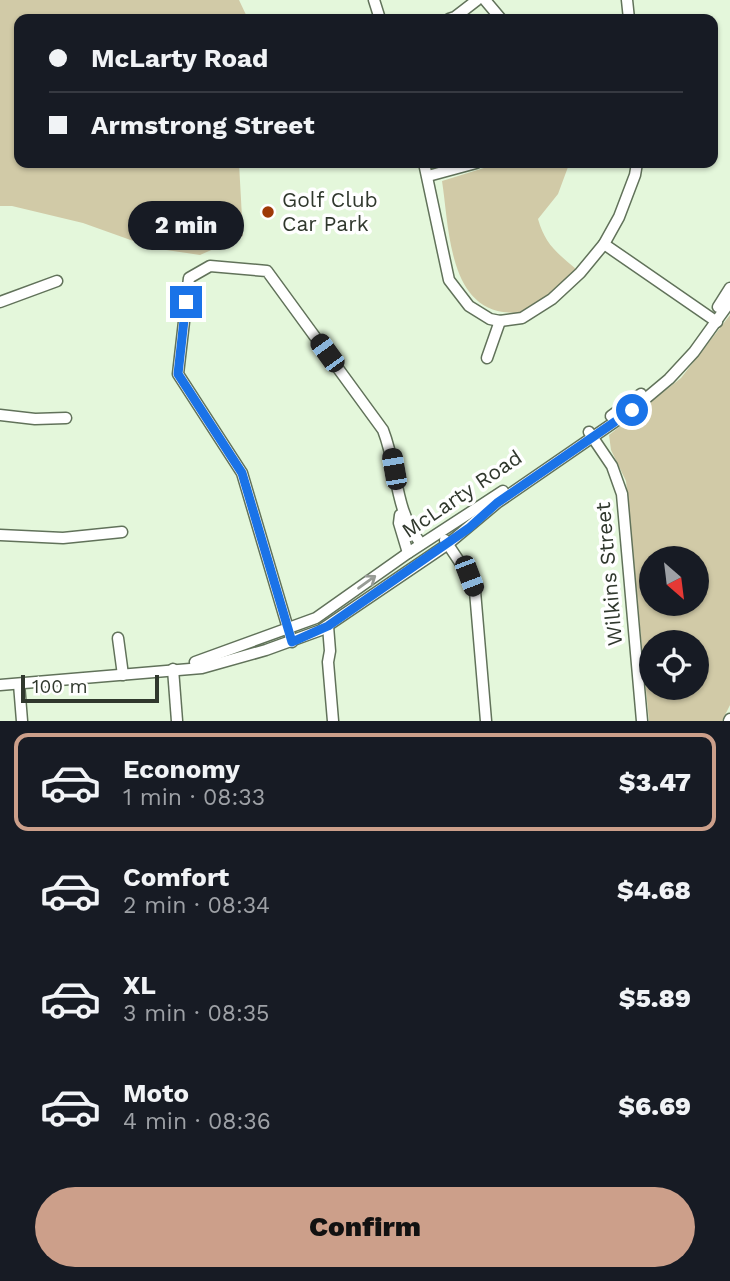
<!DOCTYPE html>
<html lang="en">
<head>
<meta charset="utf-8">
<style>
	:root { --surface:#171b24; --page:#242831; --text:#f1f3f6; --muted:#9ea1a6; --line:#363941; --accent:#cc9f8a }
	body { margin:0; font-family:"Work Sans",sans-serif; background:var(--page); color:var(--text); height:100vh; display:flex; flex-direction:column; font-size:26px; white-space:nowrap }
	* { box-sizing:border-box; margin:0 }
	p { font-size:23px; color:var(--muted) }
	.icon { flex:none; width:38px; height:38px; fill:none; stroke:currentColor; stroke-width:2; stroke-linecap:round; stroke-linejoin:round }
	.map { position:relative; height:721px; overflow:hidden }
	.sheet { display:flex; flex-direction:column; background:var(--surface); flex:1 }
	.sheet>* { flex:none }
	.banner { position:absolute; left:14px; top:14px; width:704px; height:154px; border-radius:14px; box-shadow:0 2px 5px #0004; display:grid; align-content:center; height:154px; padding:0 35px; background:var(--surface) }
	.needle { width:46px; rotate:152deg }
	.buttons { position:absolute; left:639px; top:546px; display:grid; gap:14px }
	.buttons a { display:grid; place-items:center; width:70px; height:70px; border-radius:50%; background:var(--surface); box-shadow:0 2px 5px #0004; font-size:35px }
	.scale { position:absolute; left:21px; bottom:18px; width:138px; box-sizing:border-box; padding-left:7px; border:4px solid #30382d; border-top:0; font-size:19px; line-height:24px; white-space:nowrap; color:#30382d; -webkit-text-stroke:5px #fff; paint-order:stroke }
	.end { position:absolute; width:32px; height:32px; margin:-16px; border:9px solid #1a73e8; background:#fff; box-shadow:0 0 0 4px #fff }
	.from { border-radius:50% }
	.bubble { position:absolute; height:49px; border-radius:24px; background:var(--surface); box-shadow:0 2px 5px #0004; font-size:23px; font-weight:800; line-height:49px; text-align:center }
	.car { position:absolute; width:21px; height:42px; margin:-21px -10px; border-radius:9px; box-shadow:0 0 5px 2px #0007; background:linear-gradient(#222 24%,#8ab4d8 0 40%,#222 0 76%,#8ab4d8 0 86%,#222 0) }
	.banner b { display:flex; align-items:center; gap:24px; height:66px; font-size:26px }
	.banner b+b { border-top:2px solid var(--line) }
	.banner i { width:18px; height:18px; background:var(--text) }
	ul { padding:12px 0 0; list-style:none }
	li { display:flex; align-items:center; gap:21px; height:98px; margin:0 14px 10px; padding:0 21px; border:4px solid transparent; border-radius:14px }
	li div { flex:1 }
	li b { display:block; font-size:26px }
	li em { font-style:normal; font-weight:800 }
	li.selected { border-color:var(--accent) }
	li>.icon { width:63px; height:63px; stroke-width:1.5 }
	.action { display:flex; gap:14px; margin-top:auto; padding:14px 35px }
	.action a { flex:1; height:80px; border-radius:42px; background:var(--accent); color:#111; font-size:28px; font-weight:800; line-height:80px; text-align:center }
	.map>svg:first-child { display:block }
</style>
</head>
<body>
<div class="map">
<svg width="730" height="721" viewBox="0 0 730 721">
	<rect width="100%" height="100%" fill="#e4f7db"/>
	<!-- green -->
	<g fill="#d1caa7" fill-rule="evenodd">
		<path d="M0,0H239L248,19H19V163H239L243,236L200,255L153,248L83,223L12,206H0Z"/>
		<path d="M500,163C522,164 547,158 568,167L558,194L538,219C545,244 557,253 576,269L572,276C560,286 543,304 530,310C522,314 512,313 503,312C448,304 449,225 442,181Z"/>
		<path d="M730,315V705L722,721H649L626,481L611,450L609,435L681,378ZM651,558H696V604H651ZM651,642H696V688H651Z"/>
	</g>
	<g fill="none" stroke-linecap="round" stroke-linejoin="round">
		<!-- minor casing -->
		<g stroke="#61725a" stroke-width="13">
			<g id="minor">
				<path d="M374,0L380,19"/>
				<path d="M485,0L501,19"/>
				<path d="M627,0L629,19"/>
				<path d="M449,19L455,17L477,0"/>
				<path d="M424,163L449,280L469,306L490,319L500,321L522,318L552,299L580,273L604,244L619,217L635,175L637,163"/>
				<path d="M428,176L476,163"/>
				<path d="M604,244L717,322"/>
				<path d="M0,302L57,281"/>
				<path d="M718,307L730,288"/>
				<path d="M487,358L500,321"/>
				<path d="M0,415L35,419L66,418"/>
				<path d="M611,416L641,394"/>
				<path d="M589,432L612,466L622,494L642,721"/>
				<path d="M400,515L399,523L408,553"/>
				<path d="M0,535L63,538L122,532"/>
				<path d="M445,540L469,576L475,591L486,721"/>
				<path d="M328,626L330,651L328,662L333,721"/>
				<path d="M118,638L123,675"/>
				<path d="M292,642L242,473L178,374L189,278L210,266L267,271L383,430C399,471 393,507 421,544"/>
				<path d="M195,662L316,618L408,553L503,491"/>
				<path d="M173,669L177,721"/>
				<path d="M19,684L22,721"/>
				<path d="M0,685L202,668L266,650L321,630L448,544L497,503L632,410L669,379L694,352L730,302"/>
				<path d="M729,721L730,719"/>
			</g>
		</g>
		<!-- minor -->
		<use href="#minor" stroke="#fff" stroke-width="10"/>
	</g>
	<!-- one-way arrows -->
	<defs><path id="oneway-shaft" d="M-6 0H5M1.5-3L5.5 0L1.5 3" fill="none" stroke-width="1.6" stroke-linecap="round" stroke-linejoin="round" transform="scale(1.75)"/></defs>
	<use stroke="#989c96" href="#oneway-shaft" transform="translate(367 582) rotate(-36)"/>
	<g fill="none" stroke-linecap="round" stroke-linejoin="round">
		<!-- route -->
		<path stroke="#1a73e8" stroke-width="9" d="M186,302L178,374L242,473L292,642L328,626L469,528L497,503L632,410"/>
	</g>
	<!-- markers -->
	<circle fill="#9e3907" stroke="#fff" stroke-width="2.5" cx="268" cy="212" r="7"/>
	<g text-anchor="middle" stroke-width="7" stroke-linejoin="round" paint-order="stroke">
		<!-- poi labels -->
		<g font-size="21" fill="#30382d" stroke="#fff" text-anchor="start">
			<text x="282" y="207">Golf Club<tspan x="282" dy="24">Car Park</tspan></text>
		</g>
		<!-- street labels -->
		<g font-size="21" fill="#30382d" stroke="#fff">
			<text transform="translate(462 494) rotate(-34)" y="7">McLarty Road</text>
			<text transform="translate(609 574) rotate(-95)" y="7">Wilkins Street</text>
		</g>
	</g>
</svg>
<div class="buttons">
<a><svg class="needle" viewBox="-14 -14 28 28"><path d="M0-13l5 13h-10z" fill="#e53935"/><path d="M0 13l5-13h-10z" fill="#9ea1a6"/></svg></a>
<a><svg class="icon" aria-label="locate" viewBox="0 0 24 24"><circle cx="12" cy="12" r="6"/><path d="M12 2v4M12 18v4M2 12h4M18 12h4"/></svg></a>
</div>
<div class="scale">100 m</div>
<i class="end from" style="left:632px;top:410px"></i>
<i class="end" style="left:186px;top:302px"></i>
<div class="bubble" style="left:128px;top:201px;width:116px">2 min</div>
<i class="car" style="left:327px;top:353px;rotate:324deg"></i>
<i class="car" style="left:394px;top:469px;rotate:350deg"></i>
<i class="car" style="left:469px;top:576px;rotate:159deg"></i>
<div class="banner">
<b><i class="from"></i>McLarty Road</b>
<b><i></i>Armstrong Street</b>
</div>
</div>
<section class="sheet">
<ul>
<li class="selected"><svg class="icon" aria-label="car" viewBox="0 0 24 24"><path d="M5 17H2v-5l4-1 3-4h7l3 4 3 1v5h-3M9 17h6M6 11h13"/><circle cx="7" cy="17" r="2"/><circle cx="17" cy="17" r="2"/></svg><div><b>Economy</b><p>1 min · 08:33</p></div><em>$3.47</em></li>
<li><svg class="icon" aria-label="car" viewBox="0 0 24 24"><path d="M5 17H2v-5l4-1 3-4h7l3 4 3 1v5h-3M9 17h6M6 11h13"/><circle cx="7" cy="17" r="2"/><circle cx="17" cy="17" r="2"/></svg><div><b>Comfort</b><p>2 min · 08:34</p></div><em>$4.68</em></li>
<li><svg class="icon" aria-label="car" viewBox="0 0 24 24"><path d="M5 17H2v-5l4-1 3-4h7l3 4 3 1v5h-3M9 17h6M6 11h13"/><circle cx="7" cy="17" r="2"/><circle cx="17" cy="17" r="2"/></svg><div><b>XL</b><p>3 min · 08:35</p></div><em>$5.89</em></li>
<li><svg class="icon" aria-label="car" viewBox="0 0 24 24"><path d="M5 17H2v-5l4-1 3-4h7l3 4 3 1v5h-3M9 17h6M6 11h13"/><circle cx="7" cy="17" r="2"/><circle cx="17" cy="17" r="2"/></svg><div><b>Moto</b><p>4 min · 08:36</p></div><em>$6.69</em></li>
</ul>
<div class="action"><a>Confirm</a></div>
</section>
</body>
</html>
